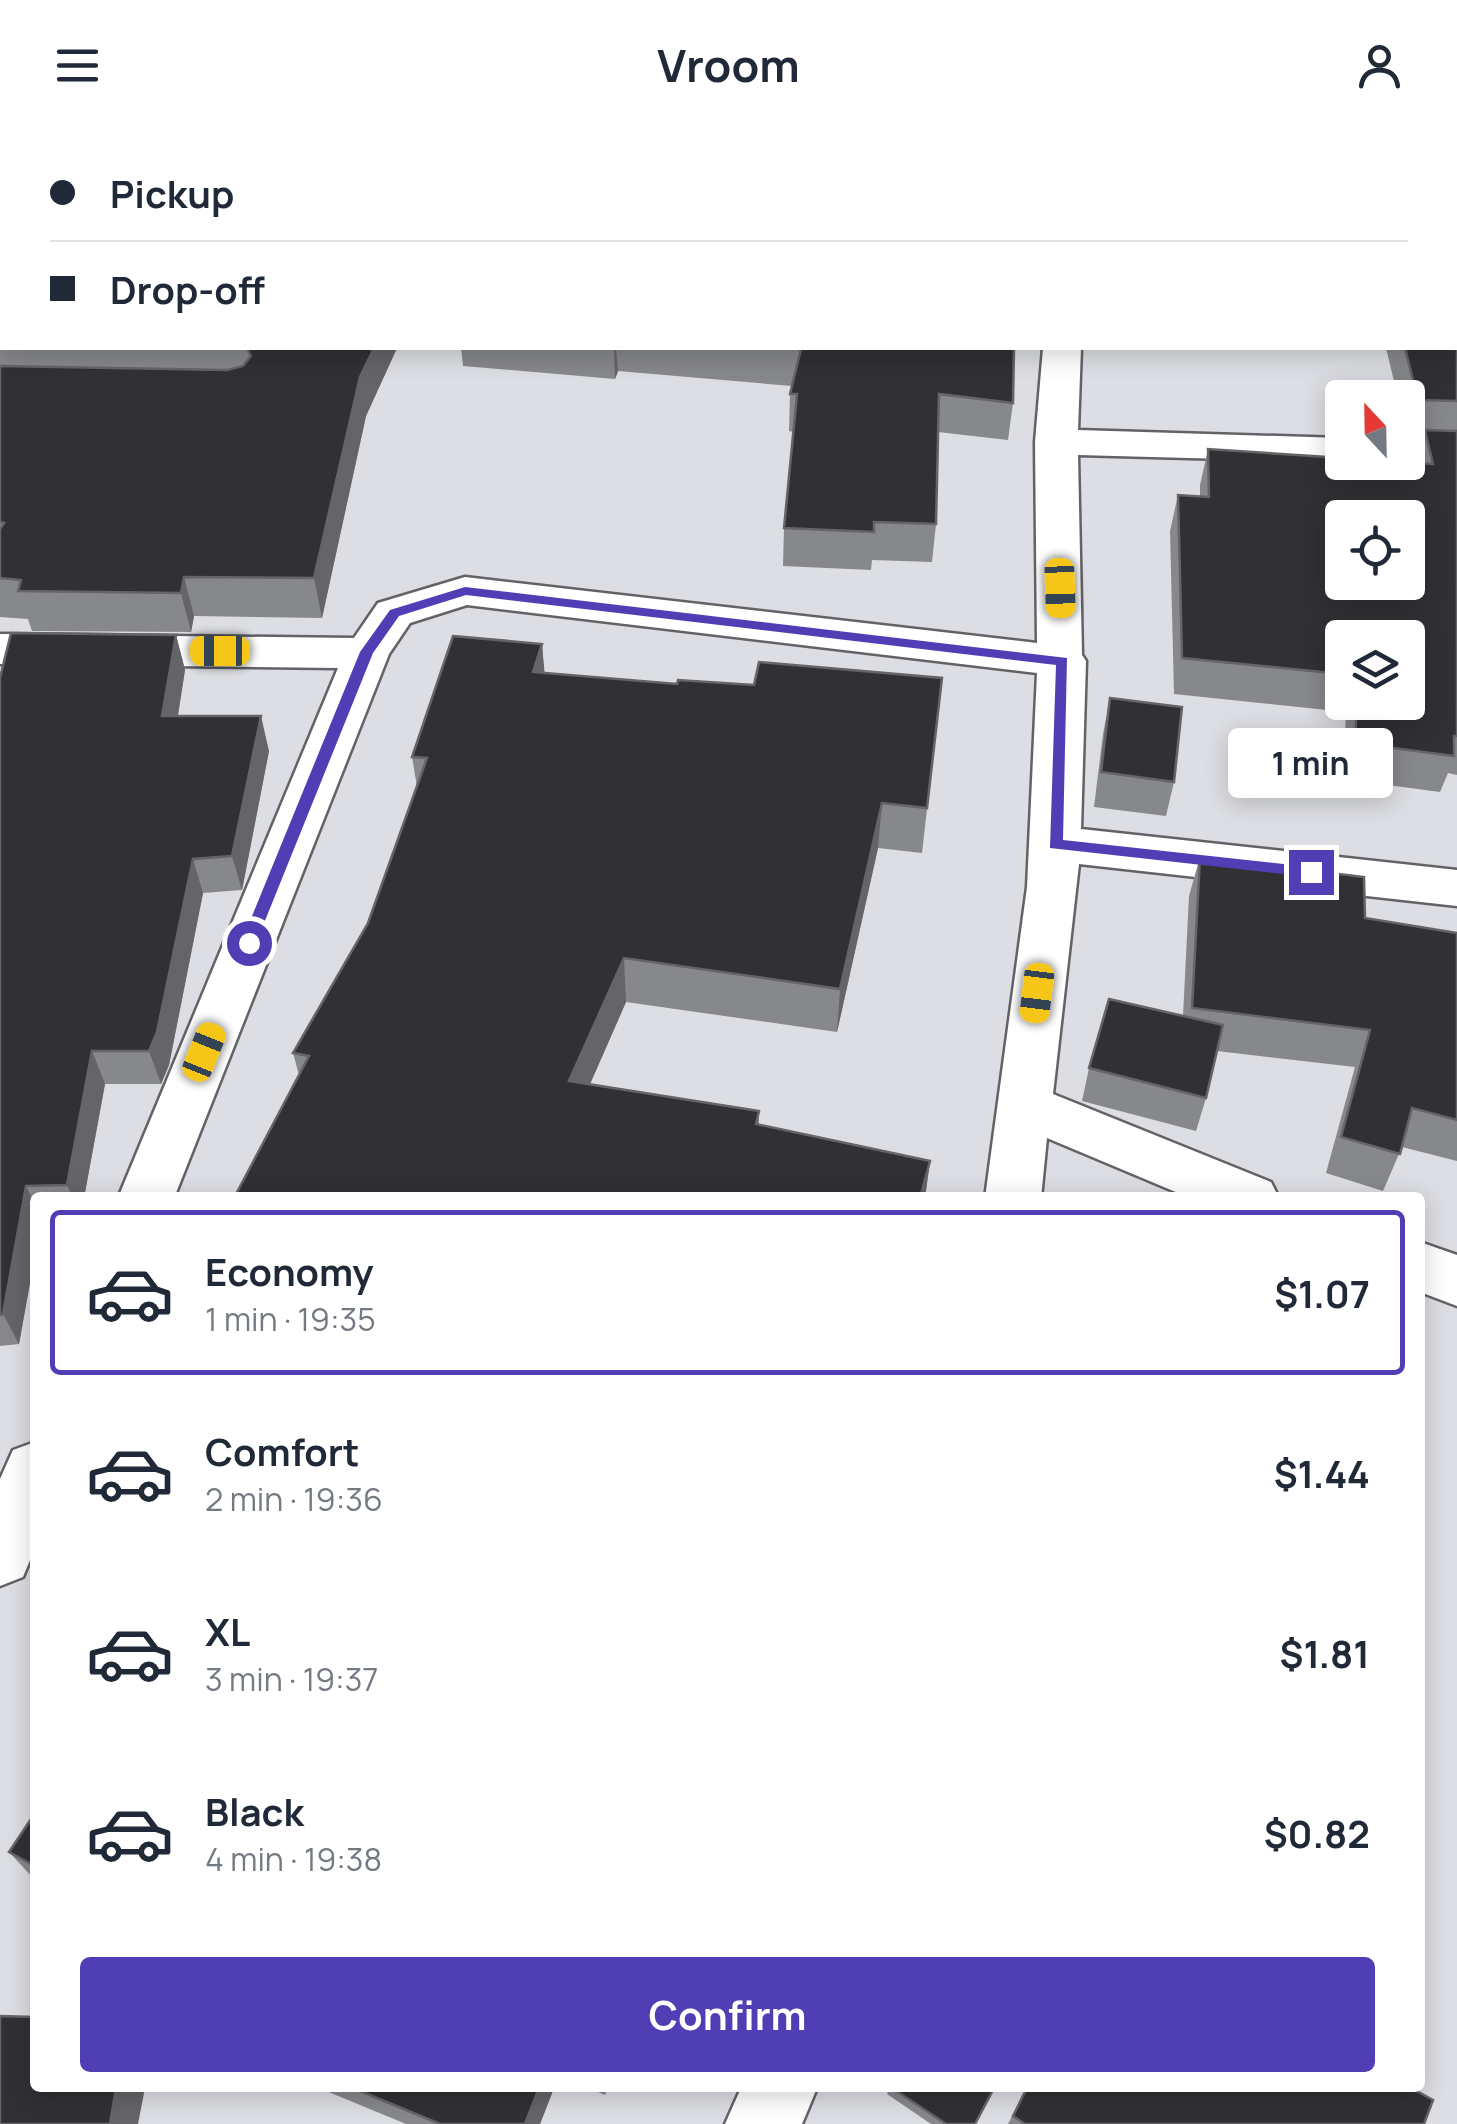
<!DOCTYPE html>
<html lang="en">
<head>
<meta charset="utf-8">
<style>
	:root { --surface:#fff; --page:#f2f2f3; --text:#1f2937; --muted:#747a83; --line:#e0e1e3; --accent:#503eb5 }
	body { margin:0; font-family:Manrope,sans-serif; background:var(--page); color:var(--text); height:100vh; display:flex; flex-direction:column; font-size:38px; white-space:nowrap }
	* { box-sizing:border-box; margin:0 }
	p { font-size:32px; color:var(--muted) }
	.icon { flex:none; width:55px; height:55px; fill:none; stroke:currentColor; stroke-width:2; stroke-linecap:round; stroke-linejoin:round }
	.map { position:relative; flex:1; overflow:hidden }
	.panel { position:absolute; left:30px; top:1062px; width:1395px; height:900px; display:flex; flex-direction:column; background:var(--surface); border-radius:10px; box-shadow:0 5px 25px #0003 }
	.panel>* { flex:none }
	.hud { position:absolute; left:0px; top:0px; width:1458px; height:220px; box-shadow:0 5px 25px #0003; display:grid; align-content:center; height:220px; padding:0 50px; background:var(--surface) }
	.needle { width:65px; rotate:338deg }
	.tools { position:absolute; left:1325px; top:250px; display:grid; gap:20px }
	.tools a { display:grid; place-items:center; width:100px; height:100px; border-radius:10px; background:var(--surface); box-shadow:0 5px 25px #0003; font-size:50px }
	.end { position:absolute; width:45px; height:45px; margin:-22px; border:12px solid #503eb5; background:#fff; box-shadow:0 0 0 5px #fff }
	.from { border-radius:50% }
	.bubble { position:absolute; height:70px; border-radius:10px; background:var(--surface); box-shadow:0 5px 25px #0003; font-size:32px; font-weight:700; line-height:70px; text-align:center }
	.car { position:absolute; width:30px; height:60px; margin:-30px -15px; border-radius:12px; box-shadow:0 0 8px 2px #0007; background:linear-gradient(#f5c518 24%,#345 0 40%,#f5c518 0 76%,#345 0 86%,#f5c518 0) }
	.hud b { display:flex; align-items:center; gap:35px; height:95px; font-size:38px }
	.hud b+b { border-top:2px solid var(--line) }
	.hud i { width:25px; height:25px; background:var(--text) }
	ul { padding:18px 0 0; list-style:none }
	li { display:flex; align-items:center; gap:30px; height:165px; margin:0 20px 15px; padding:0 30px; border:5px solid transparent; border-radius:10px }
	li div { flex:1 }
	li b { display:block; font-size:38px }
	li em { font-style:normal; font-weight:700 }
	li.on { border-color:var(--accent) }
	li>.icon { width:90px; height:90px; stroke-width:1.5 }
	.action { display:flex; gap:20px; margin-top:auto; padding:20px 50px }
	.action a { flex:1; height:115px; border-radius:10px; background:var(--accent); color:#fff; font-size:40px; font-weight:700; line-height:115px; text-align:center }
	header { display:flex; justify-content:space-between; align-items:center; height:130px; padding:0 50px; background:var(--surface); font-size:45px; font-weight:700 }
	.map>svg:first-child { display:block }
</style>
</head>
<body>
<header><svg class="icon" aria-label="menu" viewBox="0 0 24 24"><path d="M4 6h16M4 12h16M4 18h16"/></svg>Vroom<svg class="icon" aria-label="person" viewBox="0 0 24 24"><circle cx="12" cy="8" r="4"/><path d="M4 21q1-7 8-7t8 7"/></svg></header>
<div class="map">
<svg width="1457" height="1994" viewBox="0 0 1457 1994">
	<rect width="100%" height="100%" fill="#dddee3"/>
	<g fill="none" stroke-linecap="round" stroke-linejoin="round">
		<!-- minor casing -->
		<g stroke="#626267" stroke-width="5">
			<g id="minor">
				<path d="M1055,0H1089L1090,2H1056Z"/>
				<rect x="1455" y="31" width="2" height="22"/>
				<path d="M2,40V68L0,69V41Z"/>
				<path d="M1043,218H1081L1078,300L1342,308V332L1078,325L1082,525L1086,531L1081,699L1457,740V776L1079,734L1053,964L1271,1052L1279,1068H1190L1047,1008L1041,1068H985L1027,757L1037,543L467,475L410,493L389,524L174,1068H118L338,538L0,534V504L354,508L378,473L465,447L1037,513L1035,312Z"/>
				<path d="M1408,310L1457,311V335L1401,332H1408Z"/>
				<path d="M1420,1112L1457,1125V1176L1420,1162Z"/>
				<path d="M35,1312V1418L23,1447L0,1456V1349L13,1320Z"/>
				<path d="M741,1958H817L802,1994H725Z"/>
			</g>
		</g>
		<!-- minor -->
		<use href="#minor" fill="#fff" fill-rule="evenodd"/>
	</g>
	<!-- wall -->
	<g fill="#87888c" fill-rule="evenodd">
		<path d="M1457,48V645L1448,643L1440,662L1343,649L1346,582L1174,564L1170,401L1178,365L1200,366V355L1208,319L1415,332L1423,307H1408V268H1398L1386,218H1455ZM1342,508L1408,572H1342Z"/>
		<path d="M0,99H2V218H397L366,286L322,488L194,486L191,502L32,501L28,489L0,487Z"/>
		<path d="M461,218H1014L1013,273L1008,310L938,302L936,394L932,432L872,430L871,440L783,436L784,398L793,302L789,301L790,264L792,256L618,241L615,249L463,236Z"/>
		<path d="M176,505L185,540L178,586L269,621L242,760L203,763L169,935L161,954H105L84,1068H35V1125L19,1214L0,1216V548Z"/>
		<path d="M542,514L544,543L677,554L754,555L942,548L922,723L878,718L837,902L626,872L590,954L759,981V995L930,1031L925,1068H234L299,945L293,923L368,793L417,657L412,627Z"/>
		<path d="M1110,568L1174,652L1166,686L1094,677L1103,604Z"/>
		<path d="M1200,727L1365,788L1457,803V1031L1402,1017L1383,1061L1326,1043L1355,937L1217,921L1206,968L1196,1001L1082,971L1089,938L1183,886L1189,766Z"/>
		<path d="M35,1683V1750L9,1722Z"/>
		<path d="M319,1958H554L540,1994H406Z"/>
		<path d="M588,1958H608L605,1965Z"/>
		<path d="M889,1958H994L975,1994H931L887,1964Z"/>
		<path d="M1026,1958H1411L1424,1994H1008Z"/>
	</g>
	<!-- shaded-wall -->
	<g fill="#656569">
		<path d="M374,218H397L366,286L322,488L314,448L360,247Z"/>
		<path d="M614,218H616L618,241L615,249Z"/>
		<path d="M184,447L194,486L191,502L181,463Z"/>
		<path d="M176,505L185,540L172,621L162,586Z"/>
		<path d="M542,514L546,559L533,542Z"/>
		<path d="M261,586L269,621L242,760L232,726Z"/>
		<path d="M882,673L878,718L837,902L840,859Z"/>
		<path d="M193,729L203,763L169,935L161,954L149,921Z"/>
		<path d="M624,828L626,872L573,993L569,951Z"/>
		<path d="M92,921L105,954L84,1068H73L67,1055Z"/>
		<path d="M930,1031L925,1068H920Z"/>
		<path d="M26,1056L35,1074V1125L19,1214L3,1184Z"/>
		<path d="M116,1958H145L138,1994H110Z"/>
		<path d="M539,1958H554L540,1994H525Z"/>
	</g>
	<!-- building -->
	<g fill="#313135" stroke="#656569" stroke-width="2.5" fill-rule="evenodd">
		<path d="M414,0H670V2H413Z"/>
		<rect x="856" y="0" width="124" height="2"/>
		<path d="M1455,48H1457V271L1418,270L1405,218H1455Z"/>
		<rect x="0" y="99" width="2" height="106"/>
		<path d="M247,218H374L360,247L314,448L184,447L181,463L18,461L21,450L0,448V399L4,393L0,392V236L227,240L243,236L251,226Z"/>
		<path d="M779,218H1014L1013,273L939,264L936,394L874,392V402L784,398L797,264H790L801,219Z"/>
		<path d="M1425,300L1457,301V606H1454V626L1355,613L1357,572H1408V508H1342V544L1182,528L1178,365L1209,367L1208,319L1342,328V332H1408L1433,334ZM1342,388H1408V452H1342Z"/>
		<path d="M11,503L176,505L162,586H261L232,726L193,729L157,902L149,921H92L67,1055L26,1056L3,1184L0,1185V548Z"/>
		<path d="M453,506L542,514L533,542L677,554L678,550L754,555L759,532L942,548L927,678L882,673L840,859L624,828L569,951L759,981L756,994L930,1031L920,1068H234L309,926L293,923L368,793L427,628L412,627Z"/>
		<path d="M1110,568L1182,577L1174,652L1101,642Z"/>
		<path d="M1200,727L1364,747L1365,788L1457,803V990L1412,978L1400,1024L1341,1007L1370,900L1192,878Z"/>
		<path d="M1109,869L1223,895L1206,968L1089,938Z"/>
		<path d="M35,1683V1736L9,1722Z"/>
		<path d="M0,1886L35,1887V1958H116L110,1994H0Z"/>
		<path d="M353,1958H539L525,1994H440Z"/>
		<path d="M892,1958H994L975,1994H946Z"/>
		<path d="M1027,1958H1411L1433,1970L1424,1994H1025L1013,1986Z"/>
	</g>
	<!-- route -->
	<path fill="#503eb5" d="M465,457L1067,528L1063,710L1311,737L1318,742L1311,747L1050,718L1056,535L466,465L399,486L373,523L256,813L243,817L241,813L360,522L390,480Z"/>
</svg>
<div class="tools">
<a><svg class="needle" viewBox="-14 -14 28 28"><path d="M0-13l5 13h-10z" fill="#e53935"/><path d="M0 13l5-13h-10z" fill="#747a83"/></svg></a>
<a><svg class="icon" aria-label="locate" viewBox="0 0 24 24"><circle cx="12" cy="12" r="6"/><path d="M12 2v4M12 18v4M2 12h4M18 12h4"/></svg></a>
<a><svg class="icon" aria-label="layers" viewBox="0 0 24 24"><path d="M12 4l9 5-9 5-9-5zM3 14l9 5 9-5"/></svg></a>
</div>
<i class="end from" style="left:249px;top:813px"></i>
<i class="end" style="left:1311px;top:742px"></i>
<div class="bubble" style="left:1228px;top:598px;width:165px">1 min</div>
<i class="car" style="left:1060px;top:458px;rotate:178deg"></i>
<i class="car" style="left:220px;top:521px;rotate:270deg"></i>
<i class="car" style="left:1037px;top:863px;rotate:187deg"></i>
<i class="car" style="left:204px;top:922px;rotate:22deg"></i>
<div class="hud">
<b><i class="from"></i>Pickup</b>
<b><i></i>Drop-off</b>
</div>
<section class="panel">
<ul>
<li class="on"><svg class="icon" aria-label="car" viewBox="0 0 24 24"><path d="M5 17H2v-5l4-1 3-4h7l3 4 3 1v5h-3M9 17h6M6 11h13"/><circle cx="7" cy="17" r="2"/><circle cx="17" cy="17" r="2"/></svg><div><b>Economy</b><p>1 min · 19:35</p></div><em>$1.07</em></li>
<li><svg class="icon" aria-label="car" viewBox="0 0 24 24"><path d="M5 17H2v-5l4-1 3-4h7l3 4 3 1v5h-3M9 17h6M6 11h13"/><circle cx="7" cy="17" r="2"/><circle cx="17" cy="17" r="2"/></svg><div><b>Comfort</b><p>2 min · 19:36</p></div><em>$1.44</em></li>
<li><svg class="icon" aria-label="car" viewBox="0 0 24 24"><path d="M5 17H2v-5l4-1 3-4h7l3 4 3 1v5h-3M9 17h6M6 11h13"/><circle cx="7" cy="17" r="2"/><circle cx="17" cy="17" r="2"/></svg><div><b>XL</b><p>3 min · 19:37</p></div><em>$1.81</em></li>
<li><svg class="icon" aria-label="car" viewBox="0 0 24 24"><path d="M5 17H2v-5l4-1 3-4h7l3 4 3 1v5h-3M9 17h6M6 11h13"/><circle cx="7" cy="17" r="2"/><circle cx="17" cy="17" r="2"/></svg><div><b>Black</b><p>4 min · 19:38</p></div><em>$0.82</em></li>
</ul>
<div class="action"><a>Confirm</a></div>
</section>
</div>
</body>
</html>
